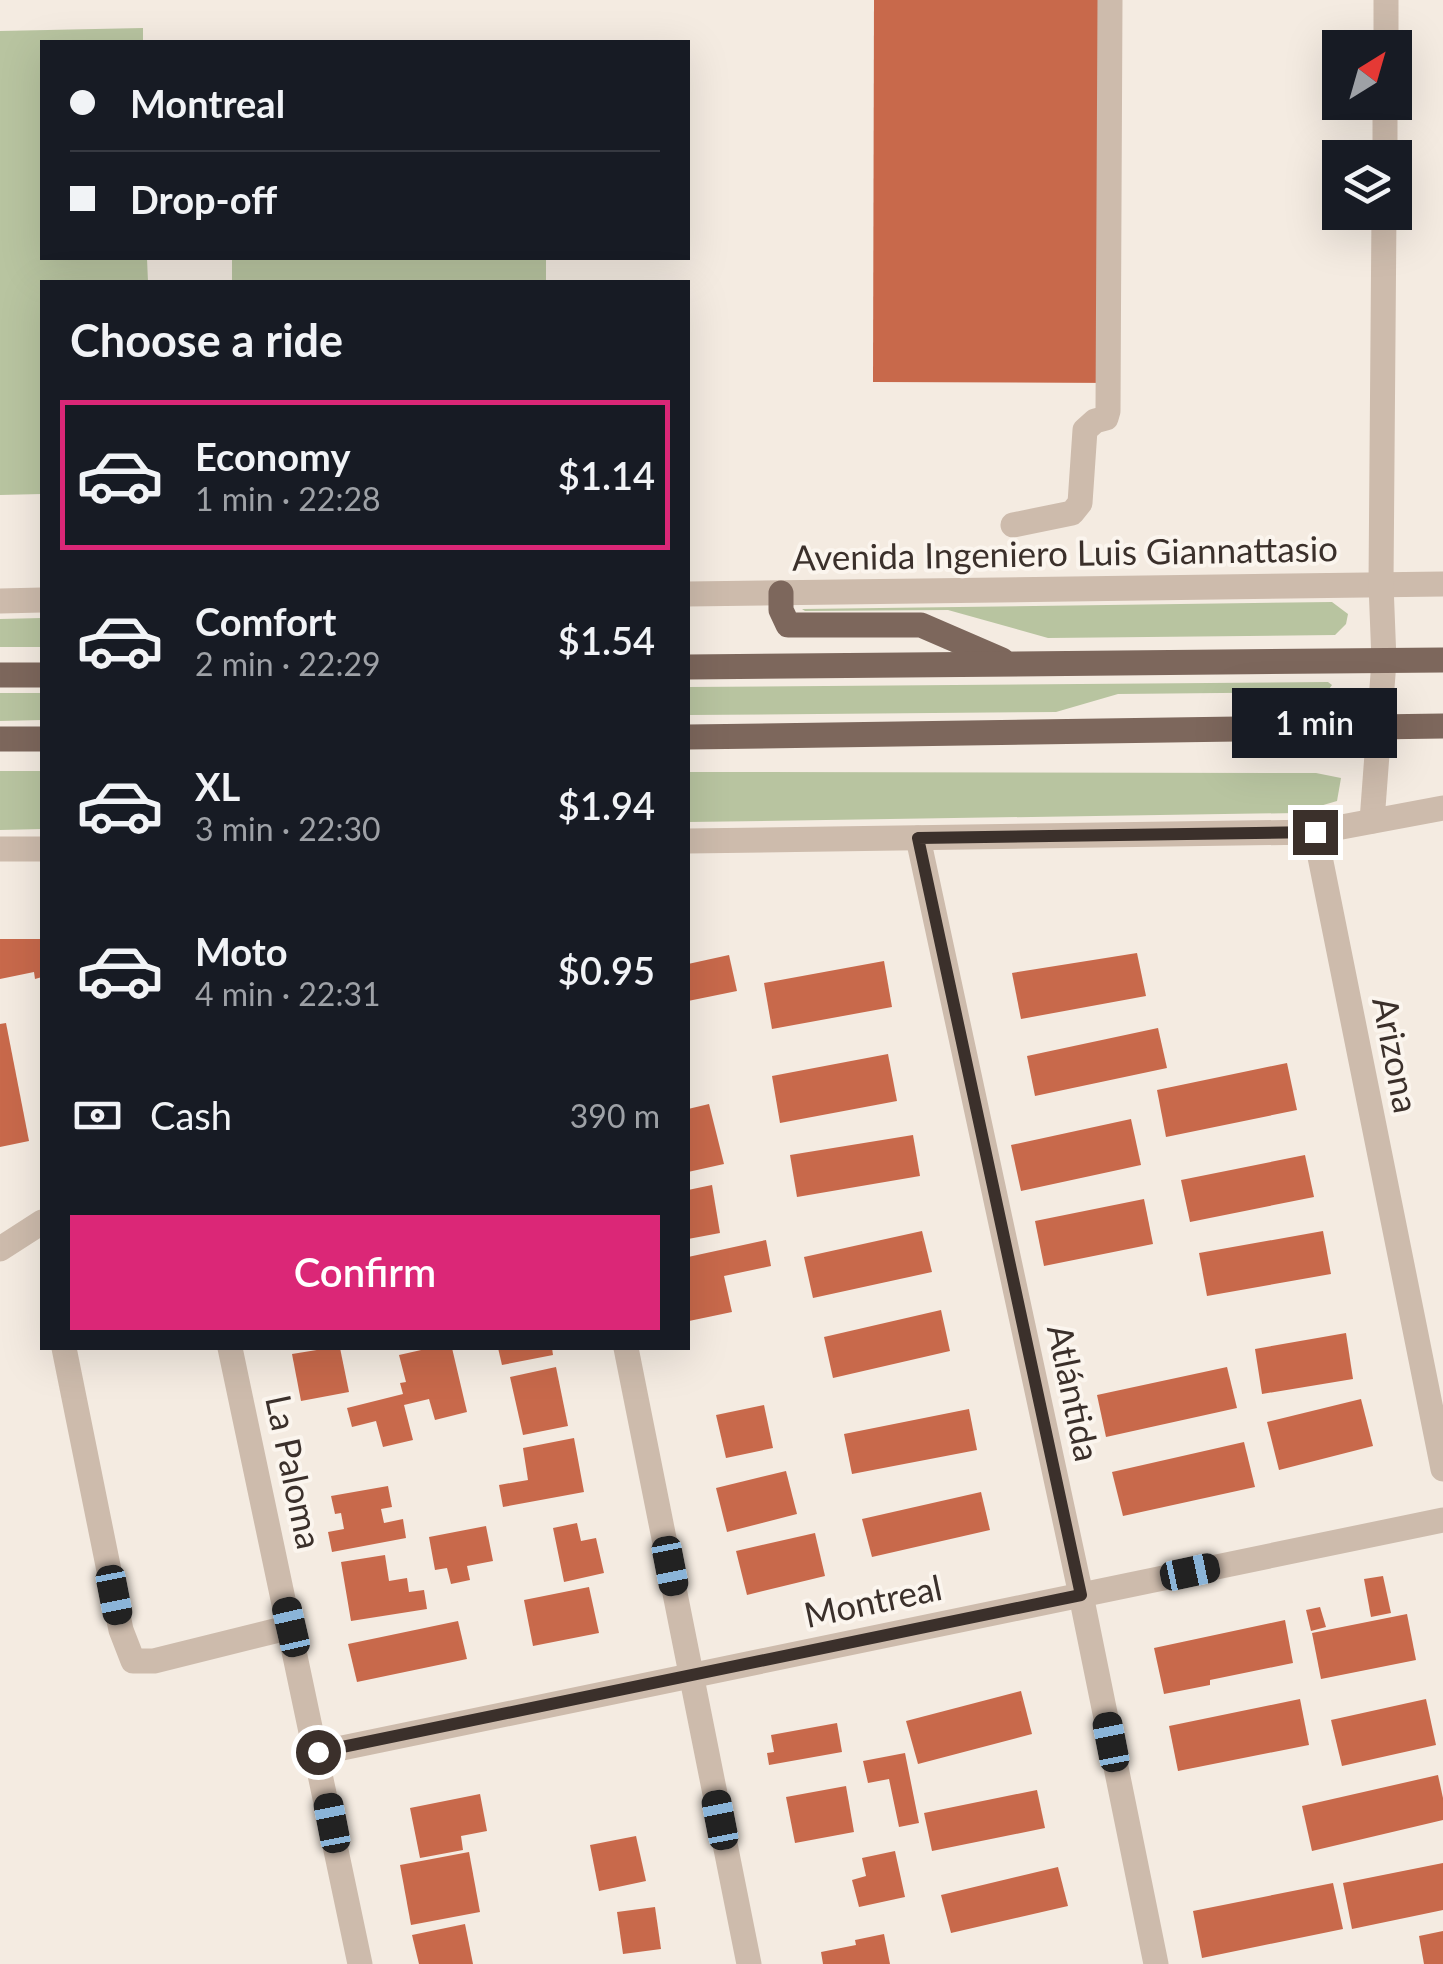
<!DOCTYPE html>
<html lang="en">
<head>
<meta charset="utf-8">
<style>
	:root { --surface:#171b24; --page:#20242c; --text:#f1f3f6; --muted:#9ea1a6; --line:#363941; --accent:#db2777 }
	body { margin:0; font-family:Lato,sans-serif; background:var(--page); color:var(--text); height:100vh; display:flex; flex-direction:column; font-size:38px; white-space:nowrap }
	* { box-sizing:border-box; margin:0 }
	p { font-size:32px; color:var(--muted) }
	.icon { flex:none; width:55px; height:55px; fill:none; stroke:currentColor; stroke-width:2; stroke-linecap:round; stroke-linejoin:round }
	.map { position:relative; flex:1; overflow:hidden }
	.details { position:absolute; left:40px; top:280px; width:650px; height:1070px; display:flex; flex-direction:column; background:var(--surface); border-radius:0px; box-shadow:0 10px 40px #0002 }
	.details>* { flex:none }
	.top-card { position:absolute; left:40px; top:40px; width:650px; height:220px; border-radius:0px; box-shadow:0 10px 40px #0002; display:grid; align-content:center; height:220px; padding:0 30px; background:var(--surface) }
	.needle { width:65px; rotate:37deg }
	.controls { position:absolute; left:1322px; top:30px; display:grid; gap:20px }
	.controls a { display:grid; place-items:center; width:90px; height:90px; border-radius:0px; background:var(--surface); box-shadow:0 10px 40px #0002; font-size:50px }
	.end { position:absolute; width:45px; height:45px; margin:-22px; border:12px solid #3b302b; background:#fff; box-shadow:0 0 0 5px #fff }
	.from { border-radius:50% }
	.bubble { position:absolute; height:70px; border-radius:0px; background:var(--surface); box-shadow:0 10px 40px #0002; font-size:32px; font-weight:600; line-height:70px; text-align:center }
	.car { position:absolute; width:30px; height:60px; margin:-30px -15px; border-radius:12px; box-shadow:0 0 8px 2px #0007; background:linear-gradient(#222 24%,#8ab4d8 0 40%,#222 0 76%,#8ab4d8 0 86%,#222 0) }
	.top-card b { display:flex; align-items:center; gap:35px; height:95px; font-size:38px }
	.top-card b+b { border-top:2px solid var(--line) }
	.top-card i { width:25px; height:25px; background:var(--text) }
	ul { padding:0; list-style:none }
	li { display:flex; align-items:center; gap:30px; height:150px; margin:0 20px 15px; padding:0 10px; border:5px solid transparent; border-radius:0px }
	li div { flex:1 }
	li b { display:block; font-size:38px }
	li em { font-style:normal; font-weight:600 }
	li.on { border-color:var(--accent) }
	li>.icon { width:90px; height:90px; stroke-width:1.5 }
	h2 { padding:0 30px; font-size:45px; line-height:120px }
	.pay { display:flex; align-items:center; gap:25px; height:110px; padding:0 30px; font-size:38px }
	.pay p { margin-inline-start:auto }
	.button { display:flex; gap:20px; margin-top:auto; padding:20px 30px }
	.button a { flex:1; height:115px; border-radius:0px; background:var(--accent); color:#fff; font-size:40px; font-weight:600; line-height:115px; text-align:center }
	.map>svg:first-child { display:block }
</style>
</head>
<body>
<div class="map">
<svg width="1443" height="1964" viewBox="0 0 1443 1964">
	<rect width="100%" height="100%" fill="#f4ebe1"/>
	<!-- green -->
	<g fill="#b8c4a0">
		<path d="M143,28V42H42V258H147L148,282H42V494L0,495V31Z"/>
		<rect x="232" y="258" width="314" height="24"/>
		<path d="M1332,602L1348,614L1346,624L1335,635L1048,638L948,610L805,611L802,609Z"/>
		<path d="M42,618V647H0V619Z"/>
		<path d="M1328,682L1332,685L1327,692L1118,694L1056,712L688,715V687Z"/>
		<path d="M0,693H42V720L0,721Z"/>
		<path d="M0,771H42V829L0,830Z"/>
		<path d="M688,772L1316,773L1341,778L1337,801L1296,813L688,822Z"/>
	</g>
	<!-- building -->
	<g fill="#c8694b">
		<path d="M874,0H1117V383L873,382Z"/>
		<path d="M0,939H42V977L35,979L34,972L0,979Z"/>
		<path d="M1137,953L1146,996L1021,1019L1012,973Z"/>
		<path d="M729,955L737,991L688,1001V964Z"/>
		<path d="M884,961L892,1007L772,1029L764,983Z"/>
		<path d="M6,1023L29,1141L0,1147V1024Z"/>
		<path d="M1158,1028L1167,1068L1035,1096L1027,1056Z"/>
		<path d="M888,1054L897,1101L780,1123L772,1076Z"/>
		<path d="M1287,1063L1297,1110L1166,1137L1157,1090Z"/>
		<path d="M709,1104L724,1164L688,1172V1109Z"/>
		<path d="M1131,1119L1141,1165L1021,1191L1011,1145Z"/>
		<path d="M913,1135L920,1176L797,1197L790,1155Z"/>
		<path d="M1305,1155L1314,1197L1190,1222L1181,1180Z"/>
		<path d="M712,1185L720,1233L688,1239V1190Z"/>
		<path d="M1144,1199L1153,1244L1044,1266L1035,1221Z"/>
		<path d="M922,1231L932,1272L813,1298L804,1257Z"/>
		<path d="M1323,1231L1331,1274L1207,1296L1199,1253Z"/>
		<path d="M766,1240L771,1266L724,1276L732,1312L689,1321L688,1257Z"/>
		<path d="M941,1310L950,1351L833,1378L824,1337Z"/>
		<path d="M1346,1333L1353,1379L1262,1394L1255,1349Z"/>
		<path d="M329,1348H340L349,1392L301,1401L292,1354Z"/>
		<path d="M430,1348H452L467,1412L435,1420L429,1399L404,1405L413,1440L383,1447L376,1421L352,1427L347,1408L403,1394L400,1383L406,1382L399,1355Z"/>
		<path d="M498,1348H552L553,1355L502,1365Z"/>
		<path d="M556,1367L568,1426L523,1435L510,1377Z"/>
		<path d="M1227,1367L1237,1408L1106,1437L1097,1395Z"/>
		<path d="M1361,1399L1373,1446L1279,1470L1267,1422Z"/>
		<path d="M764,1405L773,1448L726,1458L716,1415Z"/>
		<path d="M969,1409L977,1450L852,1474L844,1434Z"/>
		<path d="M574,1438L584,1492L503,1507L499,1485L528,1480L523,1448Z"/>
		<path d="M1244,1442L1255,1487L1123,1516L1112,1472Z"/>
		<path d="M786,1471L797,1514L727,1532L716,1488Z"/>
		<path d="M388,1486L392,1507L381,1509L384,1523L403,1519L406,1538L332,1552L328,1532L344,1529L341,1513L335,1514L331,1496Z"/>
		<path d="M981,1492L990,1530L872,1557L862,1519Z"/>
		<path d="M577,1523L581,1541L596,1538L604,1573L564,1582L553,1528Z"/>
		<path d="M486,1526L493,1561L467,1566L470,1580L451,1584L447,1568L435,1570L429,1537Z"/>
		<path d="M815,1533L825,1576L747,1595L736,1551Z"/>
		<path d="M385,1555L389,1581L407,1578L409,1592L424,1590L427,1609L351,1621L341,1562Z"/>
		<path d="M1383,1576L1391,1613L1371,1617L1364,1579Z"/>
		<path d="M589,1587L599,1633L533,1646L524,1600Z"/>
		<path d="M1320,1607L1326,1627L1311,1631L1306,1610Z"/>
		<path d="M1407,1614L1416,1660L1321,1679L1312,1633Z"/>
		<path d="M1285,1620L1293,1663L1210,1680V1685L1164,1694L1154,1648Z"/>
		<path d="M458,1621L467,1659L357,1682L348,1644Z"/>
		<path d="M1021,1691L1032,1734L918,1764L906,1721Z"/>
		<path d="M1300,1699L1309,1745L1178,1771L1169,1726Z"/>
		<path d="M1426,1699L1436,1745L1342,1766L1331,1720Z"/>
		<path d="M837,1723L842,1752L769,1765L767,1753L774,1752L771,1735Z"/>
		<path d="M905,1753L919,1823L899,1827L889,1779L868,1783L863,1761Z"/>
		<path d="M1438,1775L1443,1798V1820L1312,1851L1302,1806Z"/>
		<path d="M846,1786L854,1832L795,1843L786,1797Z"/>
		<path d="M1037,1790L1045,1828L932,1851L924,1813Z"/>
		<path d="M480,1794L487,1831L461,1836L463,1850L420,1858L410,1808Z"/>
		<path d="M636,1836L646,1881L599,1891L590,1845Z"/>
		<path d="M895,1851L905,1897L859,1907L852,1880L866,1876L862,1858Z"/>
		<path d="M469,1852L480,1912L411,1925L400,1865Z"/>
		<path d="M1443,1863V1910L1352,1929L1343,1883Z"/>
		<path d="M1058,1867L1068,1906L951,1933L941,1895Z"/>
		<path d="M1333,1883L1343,1929L1202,1958L1193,1911Z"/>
		<path d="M655,1907L661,1949L623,1954L617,1912Z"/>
		<path d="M465,1924L473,1964H419L412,1935Z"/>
		<path d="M1443,1931V1964H1424L1419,1936Z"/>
		<path d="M884,1934L890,1964H823L821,1952L856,1945L855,1940Z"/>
	</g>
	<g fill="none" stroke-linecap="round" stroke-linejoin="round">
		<!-- minor -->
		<g stroke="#cdbbac" stroke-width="25">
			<path d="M1386,48V0"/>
			<path d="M1385,158V102"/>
			<path d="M1013,525L1072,513L1080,503L1085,430L1095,421L1106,418L1108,411L1110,0"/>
			<path d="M688,594L1443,584"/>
			<path d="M0,601L42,600"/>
			<path d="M1372,821L1384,661L1381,584L1384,212"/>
			<path d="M1315,832L1443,1469"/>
			<path d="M918,838L1081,1595L1156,1964"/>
			<path d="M688,841L1315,832L1443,808"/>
			<path d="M0,849H42"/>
			<path d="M0,1249L42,1222"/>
			<path d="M64,1348L121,1630L133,1661H154L291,1627"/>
			<path d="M230,1348L360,1964"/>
			<path d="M626,1348L749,1964"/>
			<path d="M318,1753L1443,1520"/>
		</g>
		<!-- major -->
		<g stroke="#7d675c" stroke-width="25">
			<path d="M781,593V610L788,625H921L1002,660"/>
			<path d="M688,667L1443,660"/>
			<path d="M0,675H42"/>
			<path d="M688,737L1443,726"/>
			<path d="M0,739H42"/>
		</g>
	</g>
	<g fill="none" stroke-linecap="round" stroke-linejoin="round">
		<!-- route -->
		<path stroke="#3b302b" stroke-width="12" d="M318,1752L1081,1595L918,838L1315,832"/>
	</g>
	<g text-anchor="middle" stroke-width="8" stroke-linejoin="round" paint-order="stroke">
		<!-- street labels -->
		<g font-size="35" fill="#3b302b" stroke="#fbf5ee">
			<text transform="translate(1065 554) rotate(-1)" y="12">Avenida Ingeniero Luis Giannattasio</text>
			<text transform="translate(1395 1055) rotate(79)" y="12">Arizona</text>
			<text transform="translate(1073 1393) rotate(78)" y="12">Atlántida</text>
			<text transform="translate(293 1472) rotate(78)" y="12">La Paloma</text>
			<text transform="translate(873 1602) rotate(-12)" y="12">Montreal</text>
		</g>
	</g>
</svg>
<div class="controls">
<a><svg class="needle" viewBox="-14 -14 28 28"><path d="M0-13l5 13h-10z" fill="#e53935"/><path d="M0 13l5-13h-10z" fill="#9ea1a6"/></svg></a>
<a><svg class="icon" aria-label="layers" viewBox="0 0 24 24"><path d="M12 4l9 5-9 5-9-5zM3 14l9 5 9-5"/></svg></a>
</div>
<i class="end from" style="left:318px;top:1752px"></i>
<i class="end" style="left:1315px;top:832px"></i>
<div class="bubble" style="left:1232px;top:688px;width:165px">1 min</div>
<i class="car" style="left:670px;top:1566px;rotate:169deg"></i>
<i class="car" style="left:1190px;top:1572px;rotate:78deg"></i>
<i class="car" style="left:114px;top:1595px;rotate:169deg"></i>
<i class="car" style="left:291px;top:1627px;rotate:347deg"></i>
<i class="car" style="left:1111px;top:1742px;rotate:349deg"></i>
<i class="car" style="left:720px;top:1820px;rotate:349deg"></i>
<i class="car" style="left:332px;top:1823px;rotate:349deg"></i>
<div class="top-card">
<b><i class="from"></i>Montreal</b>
<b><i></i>Drop-off</b>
</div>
<section class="details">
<h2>Choose a ride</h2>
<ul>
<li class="on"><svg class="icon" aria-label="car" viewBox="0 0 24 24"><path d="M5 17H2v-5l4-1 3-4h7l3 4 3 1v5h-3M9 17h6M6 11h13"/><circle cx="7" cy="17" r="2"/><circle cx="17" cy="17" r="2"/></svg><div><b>Economy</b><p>1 min · 22:28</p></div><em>$1.14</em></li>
<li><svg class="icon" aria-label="car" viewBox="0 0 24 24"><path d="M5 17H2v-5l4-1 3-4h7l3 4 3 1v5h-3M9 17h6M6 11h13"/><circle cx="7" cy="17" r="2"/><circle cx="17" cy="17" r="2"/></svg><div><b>Comfort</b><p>2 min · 22:29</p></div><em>$1.54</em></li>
<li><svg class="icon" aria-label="car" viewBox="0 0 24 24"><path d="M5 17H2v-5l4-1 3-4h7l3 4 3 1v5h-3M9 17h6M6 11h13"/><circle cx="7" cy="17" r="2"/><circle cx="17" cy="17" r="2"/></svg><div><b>XL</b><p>3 min · 22:30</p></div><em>$1.94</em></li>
<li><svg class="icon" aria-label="car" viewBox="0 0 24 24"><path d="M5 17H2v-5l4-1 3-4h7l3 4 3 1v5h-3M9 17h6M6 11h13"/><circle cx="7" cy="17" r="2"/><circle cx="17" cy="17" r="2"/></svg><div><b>Moto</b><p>4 min · 22:31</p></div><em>$0.95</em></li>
</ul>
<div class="pay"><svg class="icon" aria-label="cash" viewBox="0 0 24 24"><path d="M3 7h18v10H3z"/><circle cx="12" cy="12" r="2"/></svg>Cash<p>390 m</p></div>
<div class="button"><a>Confirm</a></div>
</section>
</div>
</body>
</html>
